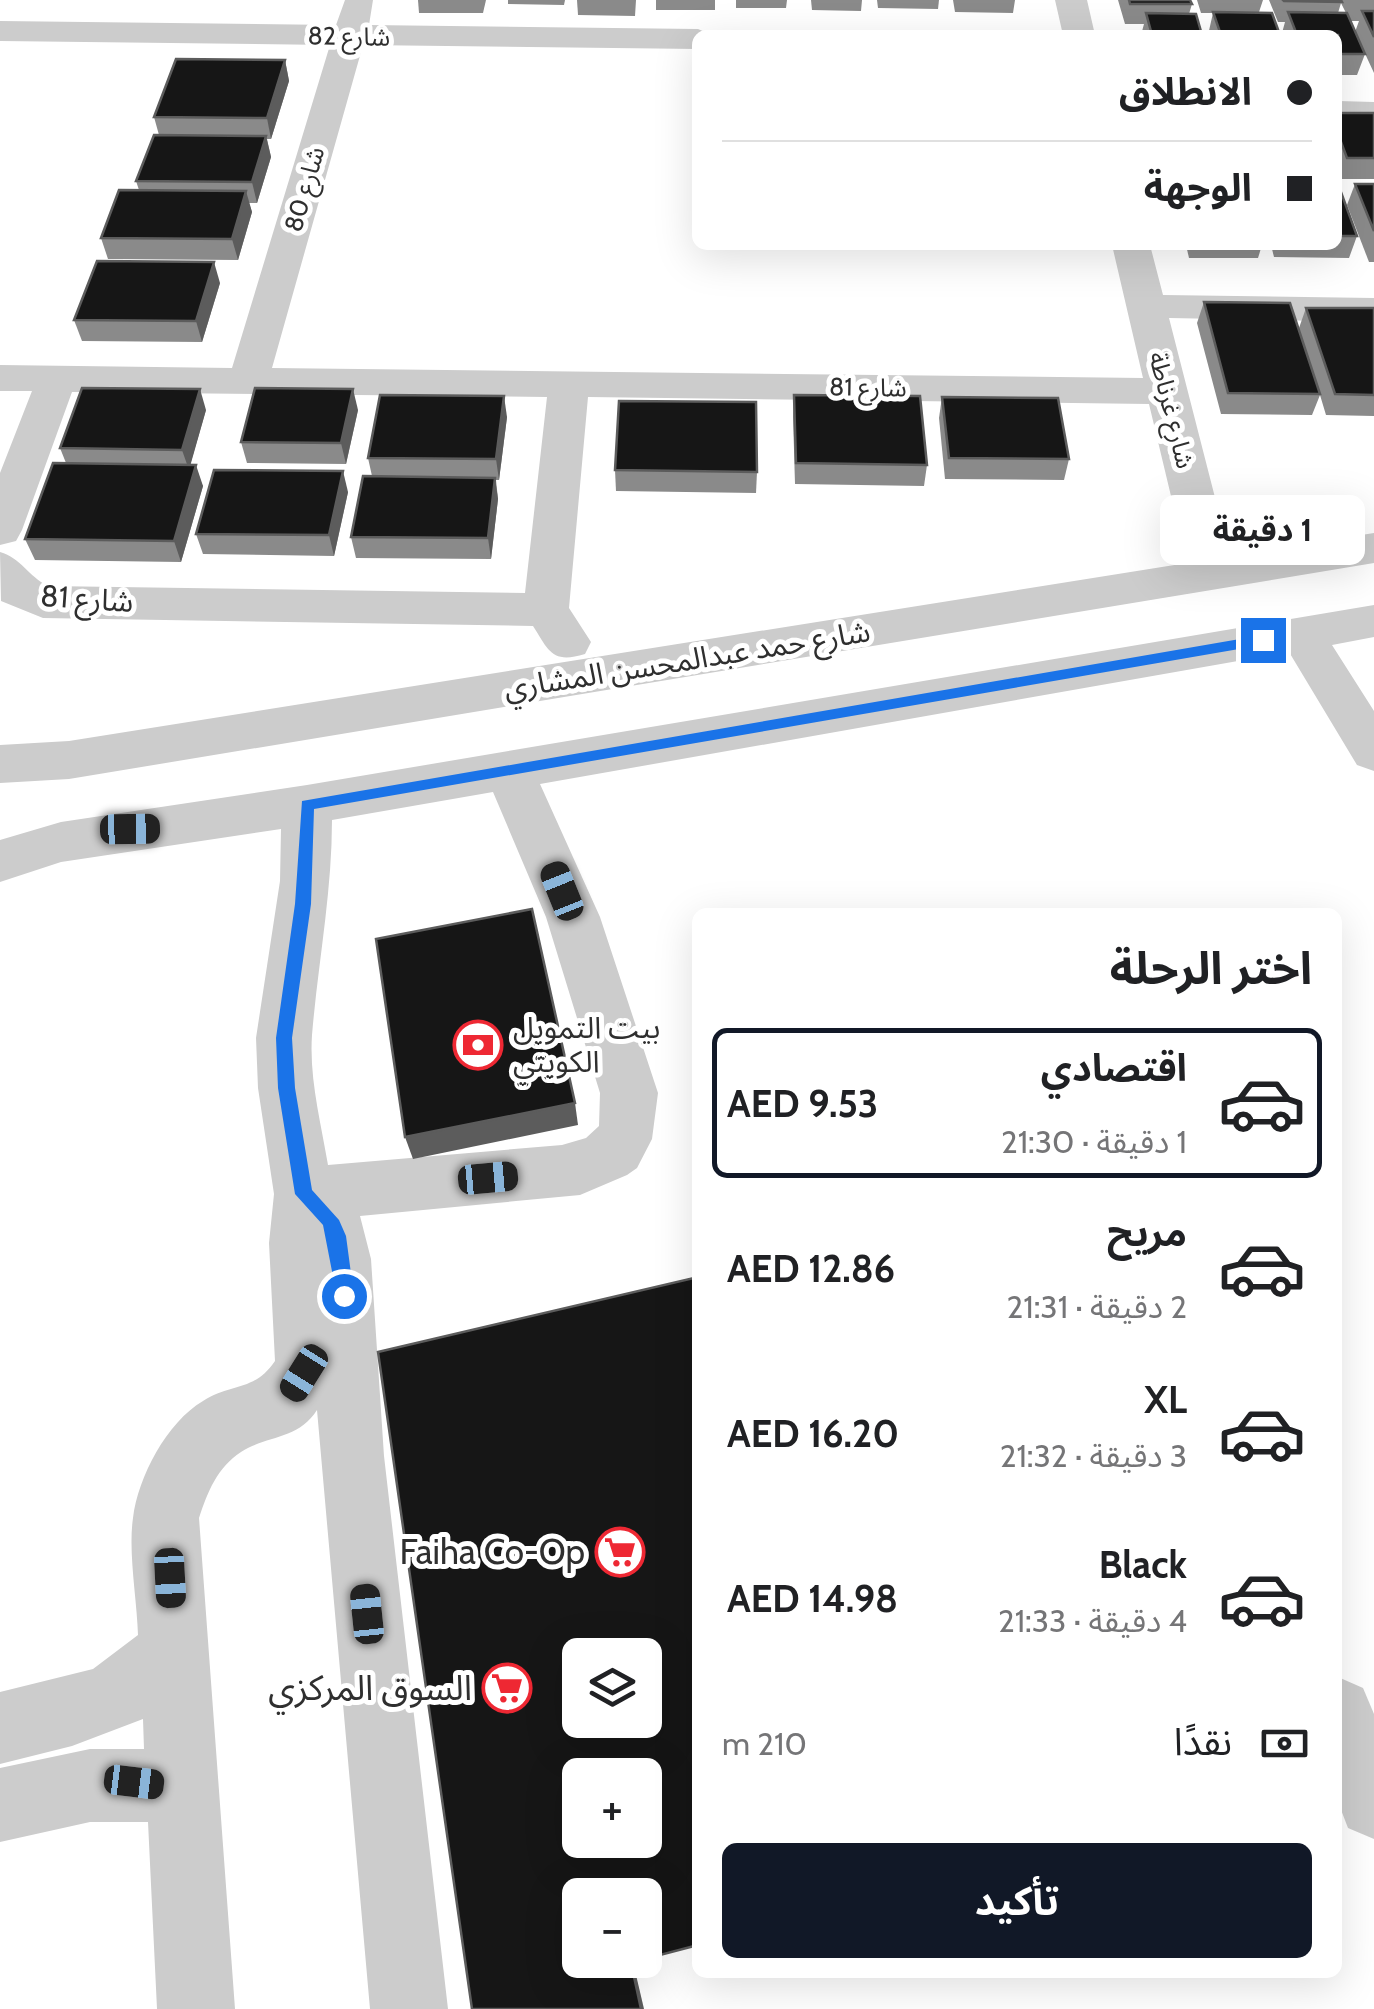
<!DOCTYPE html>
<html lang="ar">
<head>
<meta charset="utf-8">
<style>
	:root { --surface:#fff; --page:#f2f2f2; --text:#202124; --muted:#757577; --line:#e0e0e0; --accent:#111827 }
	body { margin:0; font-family:Cabin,"Noto Sans Arabic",sans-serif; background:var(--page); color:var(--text); direction:rtl; height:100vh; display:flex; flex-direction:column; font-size:38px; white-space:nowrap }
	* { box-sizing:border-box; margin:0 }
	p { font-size:32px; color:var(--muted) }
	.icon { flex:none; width:55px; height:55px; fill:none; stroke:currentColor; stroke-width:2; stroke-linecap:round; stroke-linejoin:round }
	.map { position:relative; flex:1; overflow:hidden; direction:ltr }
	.panel { position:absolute; left:692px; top:908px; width:650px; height:1070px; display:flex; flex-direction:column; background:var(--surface); border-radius:15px; box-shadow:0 10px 40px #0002; direction:rtl }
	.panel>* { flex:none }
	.hud { position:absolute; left:692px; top:30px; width:650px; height:220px; border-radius:15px; box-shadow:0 10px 40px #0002; direction:rtl; display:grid; align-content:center; height:220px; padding:0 30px; background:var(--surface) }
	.buttons { position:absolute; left:562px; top:1638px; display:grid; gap:20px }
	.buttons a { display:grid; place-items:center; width:100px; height:100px; border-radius:15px; background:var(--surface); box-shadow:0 10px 40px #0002; font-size:50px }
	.end { position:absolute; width:45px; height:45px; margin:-22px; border:12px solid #1a73e8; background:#fff; box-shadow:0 0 0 5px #fff }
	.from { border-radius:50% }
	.bubble { position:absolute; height:70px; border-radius:15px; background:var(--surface); box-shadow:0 10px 40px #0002; font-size:32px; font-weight:700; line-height:70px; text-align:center; direction:rtl }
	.car { position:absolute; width:30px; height:60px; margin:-30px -15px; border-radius:12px; box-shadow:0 0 8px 2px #0007; background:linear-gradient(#222 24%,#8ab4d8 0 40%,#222 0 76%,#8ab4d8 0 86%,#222 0) }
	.hud b { display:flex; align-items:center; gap:35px; height:95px; font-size:38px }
	.hud b+b { border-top:2px solid var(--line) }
	.hud i { width:25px; height:25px; background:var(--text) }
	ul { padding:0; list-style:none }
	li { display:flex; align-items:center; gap:30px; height:150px; margin:0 20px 15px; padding:0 10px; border:5px solid transparent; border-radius:15px }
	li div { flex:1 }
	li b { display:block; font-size:38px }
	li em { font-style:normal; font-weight:700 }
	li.current { border-color:var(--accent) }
	li>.icon { width:90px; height:90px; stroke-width:1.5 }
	h2 { padding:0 30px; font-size:45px; line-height:120px }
	.pay { display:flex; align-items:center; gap:25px; height:110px; padding:0 30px; font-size:38px }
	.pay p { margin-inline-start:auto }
	.primary-button { display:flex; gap:20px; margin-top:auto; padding:20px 30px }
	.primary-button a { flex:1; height:115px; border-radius:15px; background:var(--accent); color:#fff; font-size:40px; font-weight:700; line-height:115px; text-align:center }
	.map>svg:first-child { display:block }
</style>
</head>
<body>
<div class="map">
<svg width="1374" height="2009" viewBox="0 0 1374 2009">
	<rect width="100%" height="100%" fill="#fff"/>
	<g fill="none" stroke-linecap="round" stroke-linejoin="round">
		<!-- minor -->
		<g fill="#ccc" fill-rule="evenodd">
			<path d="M345,0H373L369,25L698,29L712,35H698V49L363,45L272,368L1143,378L1112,245H1150L1163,295L1374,298V322L1169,318L1230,556L1374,533V563L69,779L0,783V745L69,741L1187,563L1149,404L588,397L569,608L591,642L585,654C552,664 549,651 533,626L43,618L1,601L0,552C21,558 28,576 48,586L525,593L547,397L72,392L22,530L16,541L0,545V473L32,391H0V365L232,368L330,45L0,41V21L336,25Z"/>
			<path d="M1055,0H1087L1095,35H1063Z"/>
			<path d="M1338,101L1374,102V122L1338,121Z"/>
			<path d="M1374,605V637L1332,645L1374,711V771L1357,765L1289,652L540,784L600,917L658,1093L652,1139L637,1168L627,1175L580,1195L360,1216L371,1259L384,1456L448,2009H370L317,1410C298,1440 267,1435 241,1452C217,1468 208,1491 199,1518L235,2009H157L148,1822H90L0,1842V1768L90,1749H144L143,1719L72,1746L0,1764V1692L93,1669L138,1635C137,1600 128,1552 133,1518C138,1477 167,1422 203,1401C231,1383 254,1392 275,1361L269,1243L274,1194L258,1088L256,1038L280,881L281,829L61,862L0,882V840L61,822L307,785ZM493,792L546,917L600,1093L599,1126L586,1138L562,1145L328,1165C321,1123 309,1078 312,1035C318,963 332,893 332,820Z"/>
			<path d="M1338,1677L1363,1688L1374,1714V1839L1348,1828L1338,1802Z"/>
		</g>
	</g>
	<!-- wall -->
	<g fill="#8a8a8a" fill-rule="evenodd">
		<path d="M418,0H486L483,13H419Z"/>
		<path d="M508,0H565L564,5L508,4Z"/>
		<path d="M577,0H636L635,16L578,15Z"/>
		<rect x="656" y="0" width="59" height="10"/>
		<path d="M736,0H787L786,8H736Z"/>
		<path d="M811,0H862L861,11L812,10Z"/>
		<path d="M877,0H939L938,9L878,8Z"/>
		<path d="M953,0H1015L1013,13L955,12Z"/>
		<path d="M1118,0H1190L1192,4L1189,14L1202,35H1141L1144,24H1125Z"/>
		<path d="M1197,0H1263L1259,12L1280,35H1208L1213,13H1201Z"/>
		<path d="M1269,0H1374V73L1355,32L1359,21H1351L1365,54L1357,75H1338V35H1282V33L1285,22H1278ZM1341,3L1346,13H1338Z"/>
		<path d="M285,60L289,81L271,139H267L271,157L257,203H249L252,212L238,260L108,259L101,238L139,190L136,181L159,135L154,117Z"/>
		<path d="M1338,113H1374V179H1339L1338,175Z"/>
		<path d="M1338,184L1357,236L1349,258L1274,257L1271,245H1338Z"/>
		<path d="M1355,184H1374V262H1369L1347,205Z"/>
		<path d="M1186,245H1262L1258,258H1189Z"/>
		<path d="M220,283L202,342L82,341L74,320Z"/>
		<path d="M1204,302L1299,328L1306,308H1374V416L1326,415L1320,395L1312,415L1221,414L1197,323Z"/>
		<path d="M794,395L927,465L924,486L795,484L793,416Z"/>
		<path d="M942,397L1069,459L1064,480L945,479L939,418Z"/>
		<path d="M206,410L190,465L203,486L181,562L35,560L25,539L66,463L60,448Z"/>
		<path d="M358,410L346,464L247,463L241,442Z"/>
		<path d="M507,417L499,480H496L498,499L491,559L356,558L351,537L372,476L368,458Z"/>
		<path d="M615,470L757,472L756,493L616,491Z"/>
		<path d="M348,492L334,556L203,554L196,534Z"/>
	</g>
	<!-- shaded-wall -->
	<g fill="#5c5c5c">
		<path d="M285,60L289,81L271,139L267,118Z"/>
		<path d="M266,136L271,157L257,203L252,182Z"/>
		<path d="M246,191L252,212L238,260L232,239Z"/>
		<path d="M214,262L220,283L202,342L196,321Z"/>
		<path d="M200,389L206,410L189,470L182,450Z"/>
		<path d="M353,389L358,410L346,464L341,443Z"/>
		<path d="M504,396L507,417L499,480L496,459Z"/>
		<path d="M196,465L203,486L181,562L174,541Z"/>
		<path d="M343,471L348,492L334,556L329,535Z"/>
		<path d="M495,478L498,499L491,559L488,538Z"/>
		<path d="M575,1103L578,1125L413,1159L405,1137Z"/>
		<path d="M633,1962L644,2009H641L631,1963Z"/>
	</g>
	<!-- building -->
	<g fill="#161616" stroke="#5c5c5c" stroke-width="2.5" fill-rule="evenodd">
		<path d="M1129,0H1190L1192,4H1130Z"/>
		<path d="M1283,0H1341L1342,2L1284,1Z"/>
		<path d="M1362,11H1374V37Z"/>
		<path d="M1213,12L1272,13L1280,35H1221Z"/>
		<path d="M1288,12L1347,13L1365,54H1338V35H1297Z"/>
		<path d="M1146,13L1196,14L1202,35H1152Z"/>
		<path d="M176,59L285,60L267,118L154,117Z"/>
		<path d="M1338,113H1374V158H1347L1338,134Z"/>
		<path d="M154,135L266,136L252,182L136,181Z"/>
		<path d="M1338,184L1357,236H1338Z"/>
		<path d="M1355,184H1374V231Z"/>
		<path d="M119,190L246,191L232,239L101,238Z"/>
		<path d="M97,261L214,262L196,321L74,320Z"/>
		<path d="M1204,302L1290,303L1320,394L1228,393Z"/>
		<path d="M1306,308H1374V395L1335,394Z"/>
		<path d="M82,388L200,389L182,450L60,448Z"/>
		<path d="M255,388L353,389L341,443L241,442Z"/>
		<path d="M380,395L504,396L496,459L368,458Z"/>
		<path d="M794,395L920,396L927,465L796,463Z"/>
		<path d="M942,397L1058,398L1069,459L949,458Z"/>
		<path d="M619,401L756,402L757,472L615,470Z"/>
		<path d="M53,463L196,465L174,541L25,539Z"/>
		<path d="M214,470L343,471L329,535L196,534Z"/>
		<path d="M363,476L495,478L488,538L351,537Z"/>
		<path d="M532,909L575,1103L405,1137L376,939Z"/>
		<path d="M698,1277V1945L645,1959V1895H580V1960H642L631,1963L641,2009H472L378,1352ZM580,1655H645V1720H580ZM580,1775H645V1840H580Z"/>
	</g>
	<!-- route -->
	<path fill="#1a73e8" d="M1263,635L1268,636V644L314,809L311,904L292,1038L295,1088L312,1190L339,1220L346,1236L354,1296L344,1305L338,1302L323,1225L295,1194L278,1088L276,1038L295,904L302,801Z"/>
	<!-- icons -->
	<defs>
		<g id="bank-ring" transform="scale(2.5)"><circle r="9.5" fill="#fff" stroke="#ee2833" stroke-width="1.5"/><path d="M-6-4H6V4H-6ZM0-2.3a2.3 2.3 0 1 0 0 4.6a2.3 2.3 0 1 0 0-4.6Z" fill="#ee2833"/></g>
		<g id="supermarket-ring" transform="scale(2.5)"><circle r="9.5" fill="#fff" stroke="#ee2833" stroke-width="1.5"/><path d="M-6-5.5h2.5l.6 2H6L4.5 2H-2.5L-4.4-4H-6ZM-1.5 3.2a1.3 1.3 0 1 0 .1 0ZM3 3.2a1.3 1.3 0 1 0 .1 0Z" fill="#ee2833"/></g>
	</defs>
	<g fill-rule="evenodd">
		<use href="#bank-ring" x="478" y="1045"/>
		<use href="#supermarket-ring" x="620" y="1552"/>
		<use href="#supermarket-ring" x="507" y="1688"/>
	</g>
	<g text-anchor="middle" stroke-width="10" stroke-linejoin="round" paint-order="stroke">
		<!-- far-street labels -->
		<g font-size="25" fill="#2f2f2f" stroke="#fff">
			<text transform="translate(349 36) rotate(1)" y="9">شارع 82</text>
			<text transform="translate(304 189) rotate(-74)" y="9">شارع 80</text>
			<text transform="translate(868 387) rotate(1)" y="9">شارع 81</text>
			<text transform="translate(1172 410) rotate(76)" y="9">شارع غرناطة</text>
		</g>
		<!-- street labels -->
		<g font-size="30" fill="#2f2f2f" stroke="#fff">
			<text transform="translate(87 599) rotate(4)" y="10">شارع 81</text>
			<text transform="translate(687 660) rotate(-9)" y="10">شارع حمد عبدالمحسن المشاري</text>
		</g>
		<!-- poi labels -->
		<g font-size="30" fill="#2f2f2f" stroke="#fff" text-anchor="start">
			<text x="513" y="1038">بيت التمويل<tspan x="513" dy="34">الكويتي</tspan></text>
		</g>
		<!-- near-poi labels -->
		<g font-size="35" fill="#2f2f2f" stroke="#fff" text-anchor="end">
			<text x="585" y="1564">Faiha Co-Op</text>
			<text x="472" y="1700">السوق المركزي</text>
		</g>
	</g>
</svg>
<div class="buttons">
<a><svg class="icon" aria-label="layers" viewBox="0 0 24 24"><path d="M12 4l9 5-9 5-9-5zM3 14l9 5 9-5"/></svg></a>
<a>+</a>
<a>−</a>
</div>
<i class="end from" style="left:344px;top:1296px"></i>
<i class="end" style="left:1263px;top:640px"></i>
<div class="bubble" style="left:1160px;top:495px;width:205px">1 دقيقة</div>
<i class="car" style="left:130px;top:829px;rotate:89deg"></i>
<i class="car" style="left:562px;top:891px;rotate:338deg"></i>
<i class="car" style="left:488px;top:1178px;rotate:85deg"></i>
<i class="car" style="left:304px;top:1373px;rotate:212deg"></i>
<i class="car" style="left:170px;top:1578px;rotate:177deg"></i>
<i class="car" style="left:367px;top:1614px;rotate:354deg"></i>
<i class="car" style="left:134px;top:1782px;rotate:97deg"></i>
<div class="hud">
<b><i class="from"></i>الانطلاق</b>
<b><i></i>الوجهة</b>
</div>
<section class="panel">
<h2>اختر الرحلة</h2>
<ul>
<li class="current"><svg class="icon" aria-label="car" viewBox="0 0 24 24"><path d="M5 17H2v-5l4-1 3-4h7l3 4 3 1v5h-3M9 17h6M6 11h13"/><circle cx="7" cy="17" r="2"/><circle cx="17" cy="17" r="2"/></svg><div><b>اقتصادي</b><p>1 دقيقة · 21:30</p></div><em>AED 9.53</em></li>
<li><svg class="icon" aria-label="car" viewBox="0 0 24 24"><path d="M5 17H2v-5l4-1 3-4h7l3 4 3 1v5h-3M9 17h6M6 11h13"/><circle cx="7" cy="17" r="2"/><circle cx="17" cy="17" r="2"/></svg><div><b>مريح</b><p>2 دقيقة · 21:31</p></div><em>AED 12.86</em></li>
<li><svg class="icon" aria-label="car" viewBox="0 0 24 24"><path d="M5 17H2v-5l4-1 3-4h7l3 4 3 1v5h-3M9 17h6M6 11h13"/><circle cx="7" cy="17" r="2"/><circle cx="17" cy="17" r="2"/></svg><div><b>XL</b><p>3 دقيقة · 21:32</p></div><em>AED 16.20</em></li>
<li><svg class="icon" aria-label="car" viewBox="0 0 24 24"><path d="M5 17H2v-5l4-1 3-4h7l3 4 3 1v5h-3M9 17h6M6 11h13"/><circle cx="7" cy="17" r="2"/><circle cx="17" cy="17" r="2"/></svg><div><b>Black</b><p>4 دقيقة · 21:33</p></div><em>AED 14.98</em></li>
</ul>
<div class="pay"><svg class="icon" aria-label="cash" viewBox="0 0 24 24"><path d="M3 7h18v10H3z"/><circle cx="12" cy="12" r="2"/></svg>نقدًا<p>210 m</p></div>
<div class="primary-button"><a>تأكيد</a></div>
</section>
</div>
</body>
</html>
